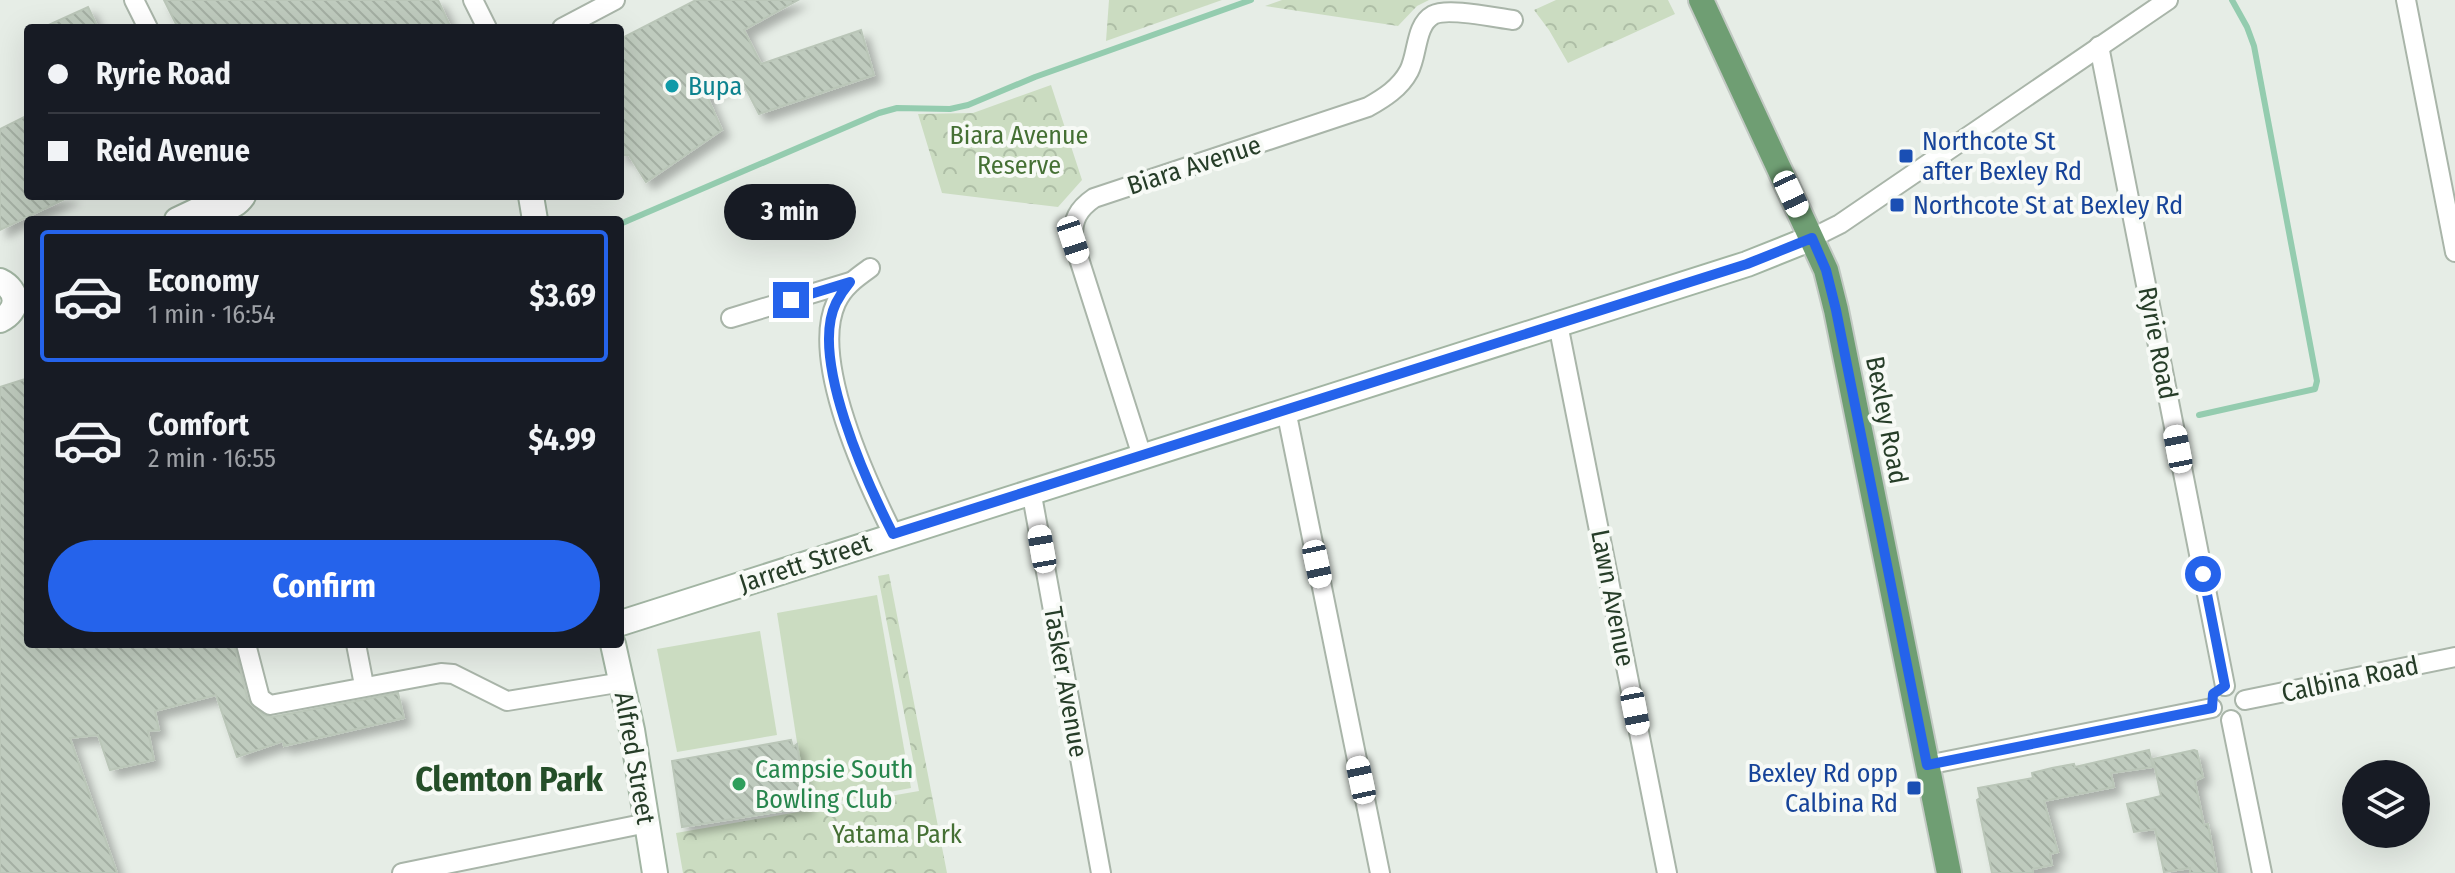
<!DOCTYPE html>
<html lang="en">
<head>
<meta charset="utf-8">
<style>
	:root { --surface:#171b24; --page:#242831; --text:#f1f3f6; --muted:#9ea1a6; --line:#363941; --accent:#2563eb }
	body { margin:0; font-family:"Fira Sans Condensed",sans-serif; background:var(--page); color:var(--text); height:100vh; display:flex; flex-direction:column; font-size:30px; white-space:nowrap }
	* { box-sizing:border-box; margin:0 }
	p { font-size:26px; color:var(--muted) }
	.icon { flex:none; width:44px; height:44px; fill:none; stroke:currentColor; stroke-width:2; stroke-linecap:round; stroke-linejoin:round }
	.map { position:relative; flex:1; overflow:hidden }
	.side { position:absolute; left:24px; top:216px; width:600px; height:432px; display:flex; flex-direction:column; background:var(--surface); border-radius:8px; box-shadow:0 8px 32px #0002 }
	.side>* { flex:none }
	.banner { position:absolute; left:24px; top:24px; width:600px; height:176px; border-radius:8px; box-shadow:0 8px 32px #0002; display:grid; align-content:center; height:176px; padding:0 24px; background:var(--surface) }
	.fabs { position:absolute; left:2342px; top:760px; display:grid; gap:16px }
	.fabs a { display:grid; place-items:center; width:88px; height:88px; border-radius:50%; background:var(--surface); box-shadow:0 8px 32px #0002; font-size:40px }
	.end { position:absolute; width:36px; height:36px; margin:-18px; border:10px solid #2563eb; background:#fff; box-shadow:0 0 0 4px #fff }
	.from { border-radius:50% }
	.bubble { position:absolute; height:56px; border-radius:28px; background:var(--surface); box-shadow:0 8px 32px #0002; font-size:26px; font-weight:700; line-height:56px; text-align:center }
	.car { position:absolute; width:24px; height:48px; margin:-24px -12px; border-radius:10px; box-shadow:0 0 6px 2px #0007; background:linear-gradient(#fff 24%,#345 0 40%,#fff 0 76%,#345 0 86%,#fff 0) }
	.banner b { display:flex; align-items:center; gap:28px; height:76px; font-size:30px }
	.banner b+b { border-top:2px solid var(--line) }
	.banner i { width:20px; height:20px; background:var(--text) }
	ul { padding:14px 0 0; list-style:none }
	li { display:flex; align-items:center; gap:24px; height:132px; margin:0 16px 12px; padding:0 8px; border:4px solid transparent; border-radius:8px }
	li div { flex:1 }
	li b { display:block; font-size:30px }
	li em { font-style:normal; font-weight:700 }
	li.current { border-color:var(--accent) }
	li>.icon { width:72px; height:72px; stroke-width:1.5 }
	.primary-button { display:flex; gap:16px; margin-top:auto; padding:16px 24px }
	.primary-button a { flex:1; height:92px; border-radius:48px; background:var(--accent); color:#fff; font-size:32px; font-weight:700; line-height:92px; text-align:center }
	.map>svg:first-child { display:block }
</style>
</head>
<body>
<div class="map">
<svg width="2455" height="873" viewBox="0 0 2455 873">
	<defs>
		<pattern id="forest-crowns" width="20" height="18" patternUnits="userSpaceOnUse" patternTransform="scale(2)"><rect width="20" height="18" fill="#cbdcc1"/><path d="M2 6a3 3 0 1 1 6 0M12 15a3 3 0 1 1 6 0" fill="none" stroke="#aebea6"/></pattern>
		<pattern id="building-back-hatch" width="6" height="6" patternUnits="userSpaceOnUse" patternTransform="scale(2)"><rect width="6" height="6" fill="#bfcbbe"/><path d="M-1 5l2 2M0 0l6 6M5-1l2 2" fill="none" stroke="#a4afa3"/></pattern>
		<filter id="shadow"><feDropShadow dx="7" dy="7" stdDeviation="4" flood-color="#0004"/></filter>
	</defs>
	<rect width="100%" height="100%" fill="#e6ede6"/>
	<!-- forest -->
	<g fill="url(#forest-crowns)">
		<path d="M1109,0H1222L1106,41Z"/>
		<path d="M1282,0H1429L1417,6L1398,26L1265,6Z"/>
		<path d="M1556,0H1668L1675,14L1568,63L1549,30L1534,10Z"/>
		<path d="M1051,85L1082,180L1058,207L942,193L918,114L973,113Z"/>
		<path d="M889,574L947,873H683L676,833L919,791L878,576Z"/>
	</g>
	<!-- pitch -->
	<g fill="#cbdcc1">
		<path d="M877,595L911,788L807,807L777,613Z"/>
		<path d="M760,631L777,735L677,752L657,649Z"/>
	</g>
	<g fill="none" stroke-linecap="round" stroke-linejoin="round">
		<!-- stream -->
		<g stroke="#94ccaf" stroke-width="6">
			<path d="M620,224L879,113L897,108L950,109L968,105L1035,77L1251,0"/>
			<path d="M2199,415L2315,389L2317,381L2254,46L2247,27L2232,0"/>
		</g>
	</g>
	<!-- building -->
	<g fill="url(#building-back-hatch)" stroke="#bac6b8" stroke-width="2" filter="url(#shadow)">
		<path d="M164,0H438L451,28H178Z"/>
		<path d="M696,0H798L744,30L761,64L861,30L874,75L759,114L741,79L706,94L722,130L646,182L629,155H620V39Z"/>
		<path d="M88,7L98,28H42Z"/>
		<path d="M28,115V196H71L0,230V129Z"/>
		<path d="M28,378V644H234L248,701L264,715L272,717L398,693L404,718L284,746L283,741L237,757L216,695L155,711L159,730L148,731L154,760L110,770L98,735L70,738L117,873H0V387Z"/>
		<path d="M791,740L793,747L797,744L807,807L682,827L672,761Z"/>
		<path d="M2149,750L2153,767L2111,773L2114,787L2044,801L2058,852L2050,854L2052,865L2033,869V873H1992L1977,800L1980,798L1978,788L2033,778L2032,773L2052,768L2074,764L2075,767Z"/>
		<path d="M2194,750L2197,751L2203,777L2195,781L2204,825L2208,824L2217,873H2190V868L2164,872L2155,829L2134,832L2127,804L2161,796L2153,759Z"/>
	</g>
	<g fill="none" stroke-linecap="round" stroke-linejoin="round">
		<!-- street casing -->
		<g stroke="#a9b5a9" stroke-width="22">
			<g id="street">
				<path d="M134,0L148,28"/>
				<path d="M473,0L487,28"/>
				<path d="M2406,0L2455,252"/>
				<path d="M562,28L615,0"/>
				<path d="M2099,46L2225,686"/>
				<path d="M1812,238L1840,224L2168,0"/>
				<path d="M870,268C856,278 843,287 836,303C810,360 867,482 893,534"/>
				<path d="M731,318L850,282"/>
				<path d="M1558,324L1667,873"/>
				<path d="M1286,410L1380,873"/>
				<path d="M1142,456L1073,240C1072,220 1078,209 1094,198L1368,107C1384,98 1400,88 1409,71C1418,54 1415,25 1433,15C1448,7 1496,18 1513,20"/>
				<path d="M1031,490L1101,873"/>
				<path d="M246,644L260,698L270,705L441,673L453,674L507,701L623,682"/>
				<path d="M356,644L364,685"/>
				<path d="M2245,700L2455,657"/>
				<path d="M2231,720L2262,873"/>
				<path d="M1927,765L2212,708"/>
				<path d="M402,873L647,823"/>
			</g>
		</g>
		<!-- secondary casing -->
		<g stroke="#a2b5a3" stroke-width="28">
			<g id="secondary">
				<path d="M208,196C217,211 233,210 243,196"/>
				<path d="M531,196L535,220"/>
				<path d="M177,220L213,203"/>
				<path d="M0,281C19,290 20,311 0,320"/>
				<path d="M621,623L1747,264L1812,238"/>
				<path d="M613,644L632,730L655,873"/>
			</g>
		</g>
		<!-- primary casing -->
		<g stroke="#c2c9c3" stroke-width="28">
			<path id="primary" d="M1701,0L1826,270L1836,310L1949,873"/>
		</g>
		<!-- street -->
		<use href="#street" stroke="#fff" stroke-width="18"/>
		<!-- secondary -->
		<use href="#secondary" stroke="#fff" stroke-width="24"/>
		<!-- primary -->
		<use href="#primary" stroke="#6f9e73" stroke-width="24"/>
	</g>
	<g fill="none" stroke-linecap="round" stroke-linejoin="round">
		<!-- route -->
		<path stroke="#2563eb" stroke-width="10" d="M791,300L850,282C845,288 840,295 836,303C809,358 867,483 893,534L1747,264L1812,238L1826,270L1836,310L1927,765L2212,708L2213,694L2225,686L2203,574"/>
	</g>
	<!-- markers -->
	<circle fill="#0f9aa8" stroke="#f7faf6" stroke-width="3" cx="672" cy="86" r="8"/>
	<g fill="#1a4fb4" stroke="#f7faf6" stroke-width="3">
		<rect x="1898" y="148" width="16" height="16" rx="4"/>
		<rect x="1889" y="197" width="16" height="16" rx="4"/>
		<rect x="1906" y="780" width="16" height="16" rx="4"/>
	</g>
	<circle fill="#2e9e5b" stroke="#f7faf6" stroke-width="3" cx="739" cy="784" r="8"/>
	<g text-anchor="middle" stroke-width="8" stroke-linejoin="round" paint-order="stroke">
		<!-- culture labels -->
		<g font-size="26" fill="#0d838f" stroke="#f7faf6" text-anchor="start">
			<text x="688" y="95">Bupa</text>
		</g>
		<!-- park labels -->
		<g font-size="26" fill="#457034" stroke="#f7faf6">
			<text x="1019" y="144">Biara Avenue<tspan x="1019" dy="30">Reserve</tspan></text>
			<text x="897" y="843">Yatama Park</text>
		</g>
		<!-- transit labels -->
		<g font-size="26" fill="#164399" stroke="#f7faf6" text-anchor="start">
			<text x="1922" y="150">Northcote St<tspan x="1922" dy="30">after Bexley Rd</tspan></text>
			<text x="1913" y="214">Northcote St at Bexley Rd</text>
			<text x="1898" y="782" text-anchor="end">Bexley Rd opp<tspan x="1898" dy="30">Calbina Rd</tspan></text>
		</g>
		<!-- street labels -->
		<g font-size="26" fill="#263d28" stroke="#f7faf6">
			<text transform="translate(1194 165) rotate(-18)" y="9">Biara Avenue</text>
			<text transform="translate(2158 343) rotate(79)" y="9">Ryrie Road</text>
			<text transform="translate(1887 420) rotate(79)" y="9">Bexley Road</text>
			<text transform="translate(805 563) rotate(-18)" y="9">Jarrett Street</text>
			<text transform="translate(1613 598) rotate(79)" y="9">Lawn Avenue</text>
			<text transform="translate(2350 679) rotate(-12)" y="9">Calbina Road</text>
			<text transform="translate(1066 682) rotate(80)" y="9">Tasker Avenue</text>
			<text transform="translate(635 758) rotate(80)" y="9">Alfred Street</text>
		</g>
		<!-- leisure labels -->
		<g font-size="26" fill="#27864d" stroke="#f7faf6" text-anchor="start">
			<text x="755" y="778">Campsie South<tspan x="755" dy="30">Bowling Club</tspan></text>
		</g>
		<!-- district labels -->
		<g font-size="34" font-weight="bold" fill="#244e28" stroke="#f7faf6">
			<text x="509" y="791">Clemton Park</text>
		</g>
	</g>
</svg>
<div class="fabs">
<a><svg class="icon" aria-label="layers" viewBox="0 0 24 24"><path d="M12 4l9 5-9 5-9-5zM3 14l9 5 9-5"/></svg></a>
</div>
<i class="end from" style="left:2203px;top:574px"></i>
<i class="end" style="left:791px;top:300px"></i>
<div class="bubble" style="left:724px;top:184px;width:132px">3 min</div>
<i class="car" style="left:1791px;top:194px;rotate:155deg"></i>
<i class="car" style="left:1073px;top:240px;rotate:162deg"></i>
<i class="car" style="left:2178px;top:449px;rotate:349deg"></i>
<i class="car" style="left:1042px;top:549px;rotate:350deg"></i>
<i class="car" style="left:1317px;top:564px;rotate:168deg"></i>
<i class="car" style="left:1635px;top:711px;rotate:169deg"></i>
<i class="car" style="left:1361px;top:780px;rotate:348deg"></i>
<div class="banner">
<b><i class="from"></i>Ryrie Road</b>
<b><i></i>Reid Avenue</b>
</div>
<section class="side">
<ul>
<li class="current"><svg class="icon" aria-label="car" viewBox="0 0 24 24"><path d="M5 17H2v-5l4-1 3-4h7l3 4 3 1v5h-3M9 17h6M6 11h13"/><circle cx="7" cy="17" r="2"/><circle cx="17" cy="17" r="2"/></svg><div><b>Economy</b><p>1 min · 16:54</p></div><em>$3.69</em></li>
<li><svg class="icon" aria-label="car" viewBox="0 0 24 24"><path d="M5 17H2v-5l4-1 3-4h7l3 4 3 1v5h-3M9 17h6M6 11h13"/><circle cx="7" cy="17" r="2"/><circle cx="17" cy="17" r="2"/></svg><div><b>Comfort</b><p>2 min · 16:55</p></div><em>$4.99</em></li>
</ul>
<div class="primary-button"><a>Confirm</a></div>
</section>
</div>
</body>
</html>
